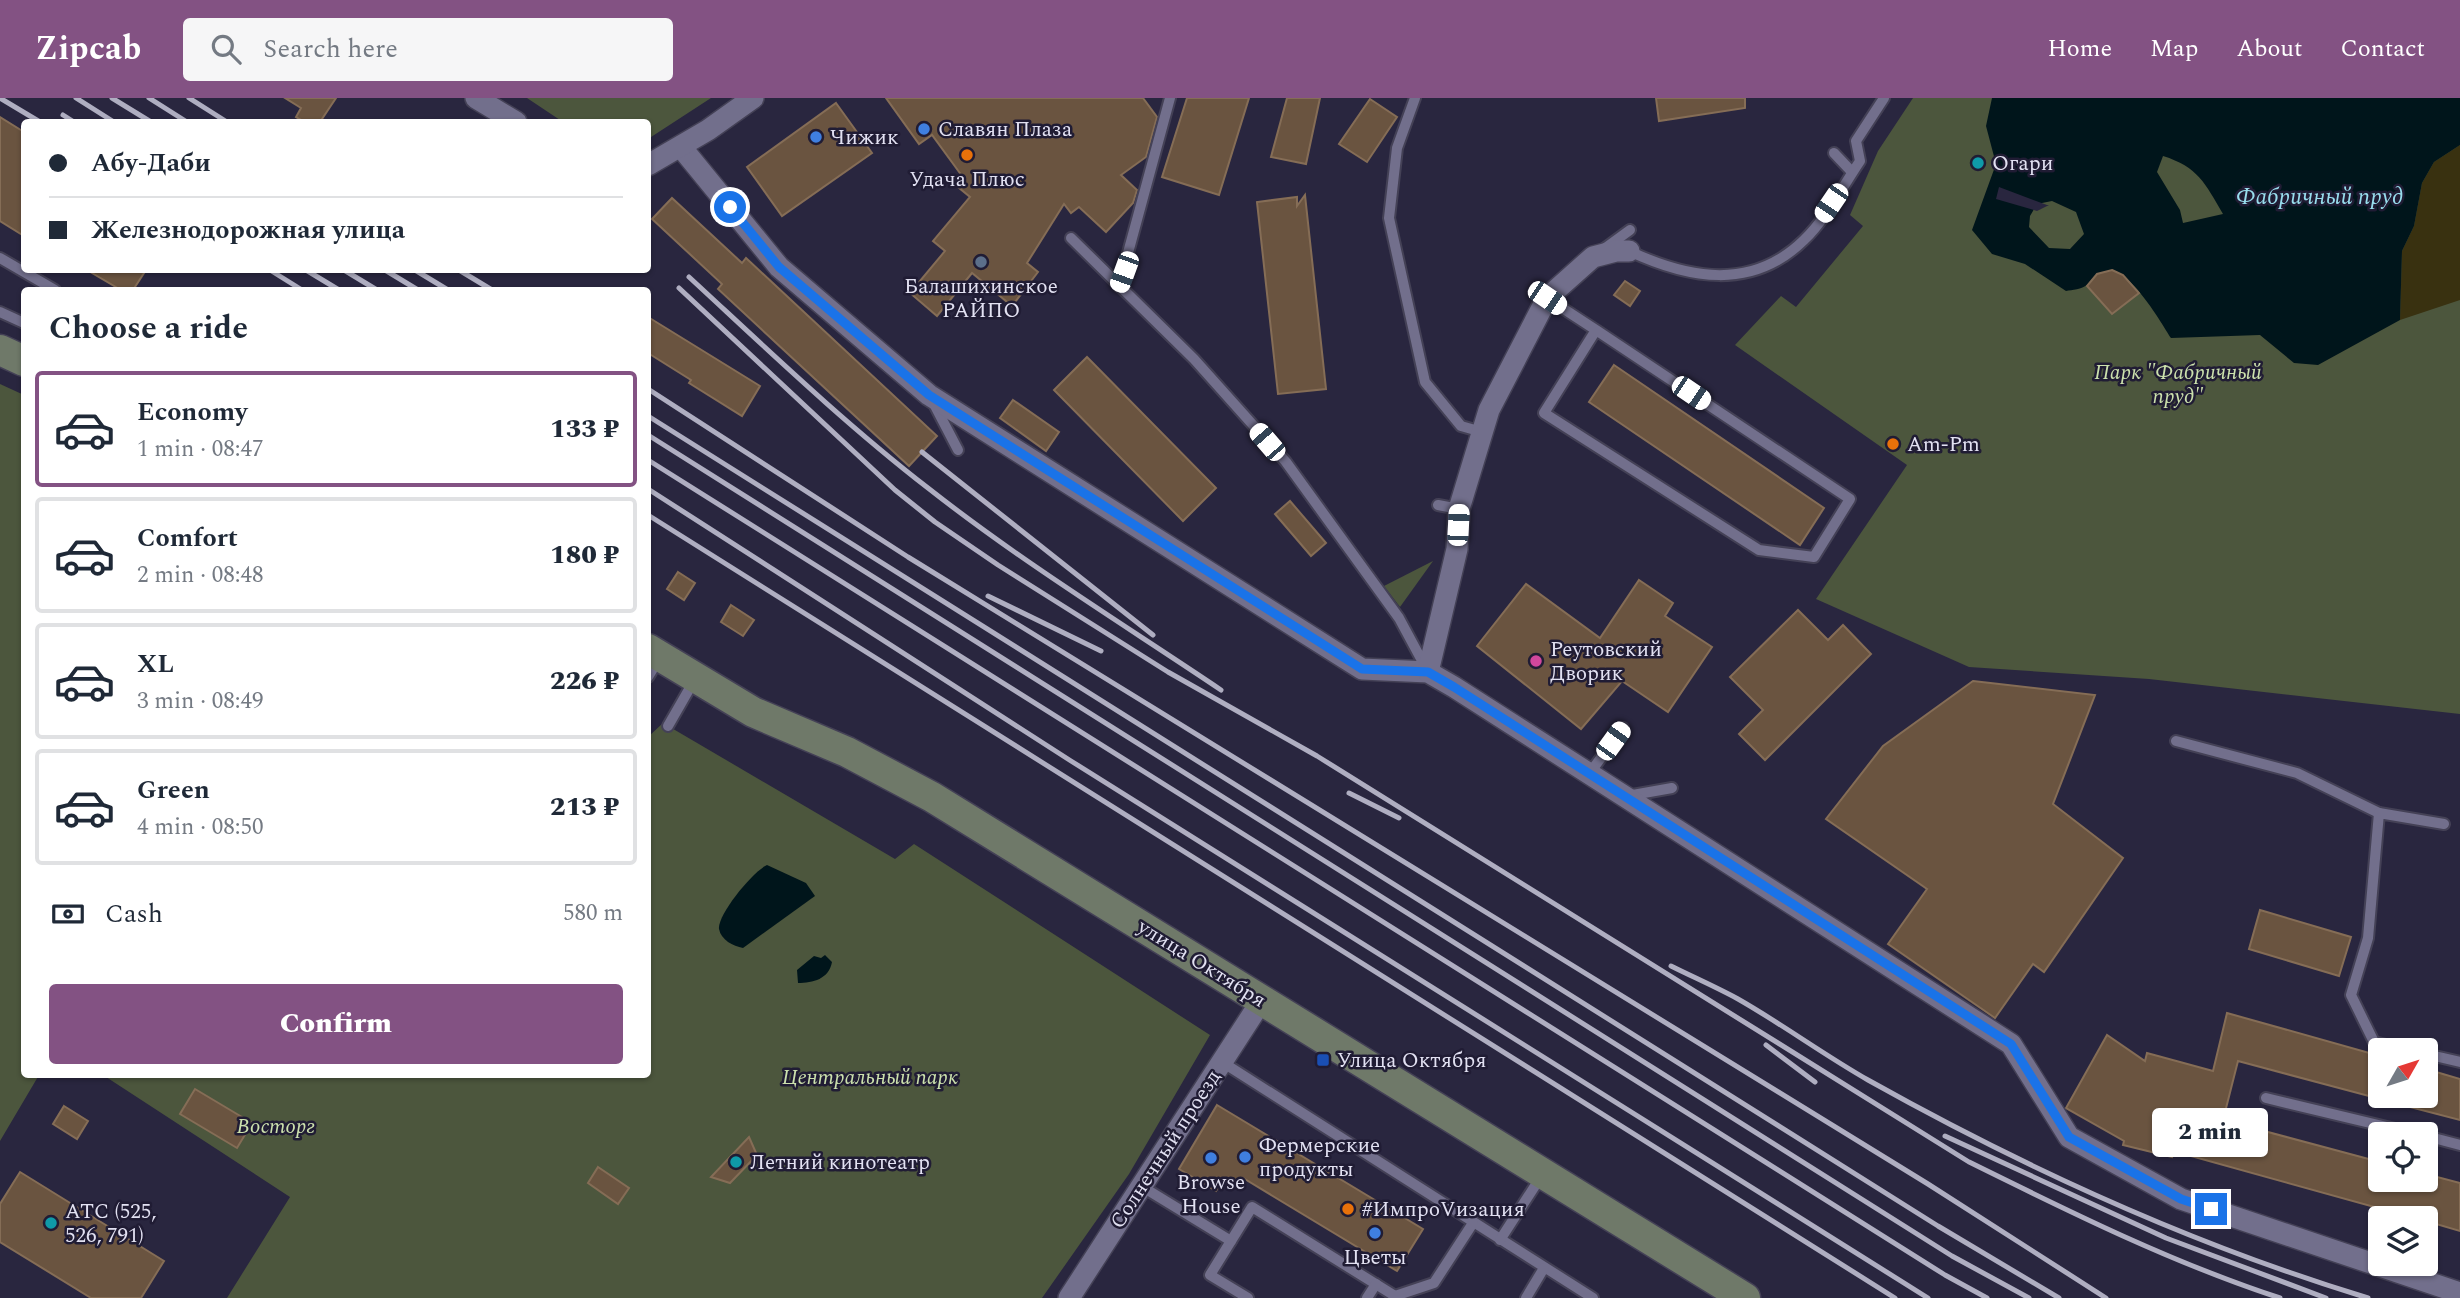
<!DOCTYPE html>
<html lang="en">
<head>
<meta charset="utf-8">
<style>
	:root { --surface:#fff; --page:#f6f6f7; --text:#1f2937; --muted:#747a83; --line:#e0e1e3; --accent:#835283 }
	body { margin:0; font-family:Spectral,serif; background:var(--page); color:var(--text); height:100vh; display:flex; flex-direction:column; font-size:26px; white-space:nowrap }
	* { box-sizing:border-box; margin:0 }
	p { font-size:23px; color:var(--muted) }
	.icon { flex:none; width:38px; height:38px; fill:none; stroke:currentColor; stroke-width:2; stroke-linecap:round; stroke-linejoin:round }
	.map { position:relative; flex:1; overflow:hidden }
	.drawer { position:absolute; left:21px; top:189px; width:630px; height:791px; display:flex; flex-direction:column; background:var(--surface); border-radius:7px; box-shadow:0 2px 5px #0004 }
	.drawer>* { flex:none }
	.banner { position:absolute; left:21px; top:21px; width:630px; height:154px; border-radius:7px; box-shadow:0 2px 5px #0004; display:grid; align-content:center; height:154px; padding:0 28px; background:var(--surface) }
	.needle { width:46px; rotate:51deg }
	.controls { position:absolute; left:2368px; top:940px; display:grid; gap:14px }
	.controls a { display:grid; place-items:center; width:70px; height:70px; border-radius:7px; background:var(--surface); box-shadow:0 2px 5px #0004; font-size:35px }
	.end { position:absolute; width:32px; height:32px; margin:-16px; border:9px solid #1a73e8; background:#fff; box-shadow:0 0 0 4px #fff }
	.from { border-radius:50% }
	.bubble { position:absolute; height:49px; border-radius:7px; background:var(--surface); box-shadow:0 2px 5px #0004; font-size:23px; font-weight:800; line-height:49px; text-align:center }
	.car { position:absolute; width:21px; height:42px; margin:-21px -10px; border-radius:9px; box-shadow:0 0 5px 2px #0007; background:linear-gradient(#fff 24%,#345 0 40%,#fff 0 76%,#345 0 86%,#fff 0) }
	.banner b { display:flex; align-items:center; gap:24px; height:66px; font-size:26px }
	.banner b+b { border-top:2px solid var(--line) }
	.banner i { width:18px; height:18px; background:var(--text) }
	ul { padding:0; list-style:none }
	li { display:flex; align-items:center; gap:21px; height:116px; margin:0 14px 10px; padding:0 14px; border:4px solid var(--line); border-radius:7px }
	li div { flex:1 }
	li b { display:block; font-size:26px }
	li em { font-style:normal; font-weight:800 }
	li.selected { border-color:var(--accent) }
	li>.icon { width:63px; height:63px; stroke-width:1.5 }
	h2 { padding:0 28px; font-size:32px; line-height:84px }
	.pay { display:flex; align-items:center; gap:18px; height:77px; padding:0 28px; font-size:26px }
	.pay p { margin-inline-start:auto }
	.button { display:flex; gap:14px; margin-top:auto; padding:14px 28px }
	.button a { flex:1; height:80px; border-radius:7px; background:var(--accent); color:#fff; font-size:28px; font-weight:800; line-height:80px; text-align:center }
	header { display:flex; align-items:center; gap:42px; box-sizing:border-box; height:98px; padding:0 35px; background:var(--accent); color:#fff }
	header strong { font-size:33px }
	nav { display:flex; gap:38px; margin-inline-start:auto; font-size:24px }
	.search { width:490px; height:63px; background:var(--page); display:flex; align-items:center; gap:18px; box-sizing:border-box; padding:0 24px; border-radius:7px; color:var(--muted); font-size:26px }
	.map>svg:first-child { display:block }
</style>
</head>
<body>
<header>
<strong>Zipcab</strong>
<div class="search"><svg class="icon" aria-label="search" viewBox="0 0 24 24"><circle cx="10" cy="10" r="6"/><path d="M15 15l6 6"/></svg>Search here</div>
<nav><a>Home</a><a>Map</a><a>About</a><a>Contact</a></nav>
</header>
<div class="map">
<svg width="2460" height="1200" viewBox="0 0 2460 1200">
	<rect width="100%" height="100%" fill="#29263f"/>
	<!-- green -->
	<g fill="#4c563d">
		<path d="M527,0H711L648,41V24H563Z"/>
		<path d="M1913,0H2460V616L2149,581L1969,569L1816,501L1907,367L1735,247L1781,198L1796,209L1863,128L1850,117L1878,53Z"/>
		<path d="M0,286L24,297V976L39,977L0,1043Z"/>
		<path d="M1433,463L1400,509L1384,488Z"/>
		<path d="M663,625L895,761L914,746L1210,937L1129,1076L1042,1200H227L290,1099L103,977L648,976V639Z"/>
	</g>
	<!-- sand -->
	<path fill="#393110" d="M2460,47V202L2400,222L2402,153L2414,128L2422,85L2434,64Z"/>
	<!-- water -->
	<g fill="#00151b" fill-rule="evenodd">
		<path d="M1992,0H2460V47L2434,64L2422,85L2414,128L2402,153L2400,222L2318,267L2294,265L2260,237L2171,240C2161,224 2130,171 2109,173C2097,175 2096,182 2087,187C2082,191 2072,192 2066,193L2025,166L1992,156L1972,132L1996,66L1986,28ZM2163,58C2198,69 2205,85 2223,116L2183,125L2180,112L2157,74ZM2052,103L2076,114L2084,136L2070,151L2049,150L2029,129L2030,118L2037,106Z"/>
		<path d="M767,767L806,785L815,798L743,850C733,848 721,842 719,831C717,817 753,773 767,767Z"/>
		<path d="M825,857L832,864C829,881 813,885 798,885L797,872L814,858L821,860Z"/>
	</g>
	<!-- pier -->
	<path fill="#29263f" d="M1999,89L2047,107H2049L2037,113L1996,101Z"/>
	<!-- building -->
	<g fill="#6a5440" stroke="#856d56" stroke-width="2">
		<path d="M285,0H336L320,24H305L296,19L301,10Z"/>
		<path d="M886,0H1143L1157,19L1146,59L1121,77L1137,92L1133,105L1106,134L1079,109L1071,115L1064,106L1027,165L1038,174L1012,208L972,175L937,218L910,195L945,153L933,143L970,99L953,85L962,78L932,37L919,46Z"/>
		<path d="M1187,0H1249L1219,97L1162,79Z"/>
		<path d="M1287,0H1320L1306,66L1271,59Z"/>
		<path d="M1656,0H1745V10L1659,23Z"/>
		<path d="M1370,1L1397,19L1367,64L1339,46Z"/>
		<path d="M836,5L872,55L782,118L747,69Z"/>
		<path d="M0,19L24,34V138L0,123Z"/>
		<path d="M1305,97L1326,291L1278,296L1257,104L1297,99V108Z"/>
		<path d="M672,100L742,165L746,160L937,338L909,368L718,191L722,186L652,121Z"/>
		<path d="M87,172H146L133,192H121Z"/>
		<path d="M2112,172L2123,177L2139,195L2112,216L2087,188L2097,176Z"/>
		<path d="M1625,183L1640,193L1630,208L1614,197Z"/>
		<path d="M648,219L760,288L742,318L689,285L691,282L648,255Z"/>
		<path d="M1087,259L1216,390L1183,423L1054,292Z"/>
		<path d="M1614,267L1824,410L1800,447L1589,304Z"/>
		<path d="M1013,302L1059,334L1046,353L1000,320Z"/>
		<path d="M1290,403L1326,445L1311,458L1275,416Z"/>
		<path d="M678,474L695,485L684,502L667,491Z"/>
		<path d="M1639,482L1673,505L1665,518L1712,549L1668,614L1622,583L1581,631L1477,548L1526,486L1600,540Z"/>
		<path d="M731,507L754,522L743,538L721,524Z"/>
		<path d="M1798,512L1828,542L1843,527L1871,556L1765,662L1739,636L1763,612L1730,579Z"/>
		<path d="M1973,583L2095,597L2053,706L2123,760L2044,874L2033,866L1995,920L1888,846L1927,791L1826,721L1883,648Z"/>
		<path d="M2260,812L2351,839L2339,878L2249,851Z"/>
		<path d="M2227,915L2380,958V1001L2238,963L2223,1022L2380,1064V1082H2426V1076L2460,1085V1133L2426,1123V1120H2414L2173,1053L2172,1059L2123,1047L2124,1043L2066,1010L2107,937L2145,963L2147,955L2213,973Z"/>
		<path d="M2426,971L2460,981V1022L2387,1003L2388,998H2426Z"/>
		<path d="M195,991L252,1025L237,1050L180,1016Z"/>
		<path d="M1217,1007L1423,1131L1397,1173L1243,1080L1222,1084L1216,1093L1179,1071Z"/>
		<path d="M64,1008L88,1023L77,1041L53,1026Z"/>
		<path d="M749,1039L757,1057L730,1085L711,1079Z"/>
		<path d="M598,1069L629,1090L618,1106L588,1085Z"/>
		<path d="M20,1074L164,1163L141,1200H91L0,1144V1106Z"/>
	</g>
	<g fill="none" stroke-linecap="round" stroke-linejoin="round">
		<!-- lane casing -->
		<g stroke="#444156" stroke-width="14">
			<g id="lane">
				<path d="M1415,0L1397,50L1389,120L1425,284L1461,328L1482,334"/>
				<path d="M1834,55L1852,74"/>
				<path d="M1071,140L1194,261L1286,364L1399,520L1427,572"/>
				<path d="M1604,151L1630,132"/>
				<path d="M1629,153C1689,181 1752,193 1804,142C1826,121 1843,88 1860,63L1856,43L1884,0"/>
				<path d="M0,160L55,192"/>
				<path d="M1119,188L1170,0"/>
				<path d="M1547,200L1596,232L1544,315L1759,452L1814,459L1850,401L1596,232"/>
				<path d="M0,214L24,225"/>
				<path d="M934,306L958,352"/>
				<path d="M1438,407L1459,411"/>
				<path d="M648,579L659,561"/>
				<path d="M668,628L695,581"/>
				<path d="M2176,643L2297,675L2379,715"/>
				<path d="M1589,676L1623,630"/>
				<path d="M1627,698L1672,690"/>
				<path d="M2406,952L2374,944L2351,897L2368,840L2379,715L2444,726"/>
				<path d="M2426,956L2460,964"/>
				<path d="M1222,964L1593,1200"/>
				<path d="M2266,1000L2416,1036"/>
				<path d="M2426,1038L2460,1047"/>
				<path d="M1141,1088L1231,1143"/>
				<path d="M1500,1142L1542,1077"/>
				<path d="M1248,1200L1210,1177L1252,1109L1395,1198L1434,1185L1473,1125"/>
				<path d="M1367,1200L1376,1186"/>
				<path d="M1526,1200L1544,1170"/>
			</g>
		</g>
		<!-- street casing -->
		<g stroke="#444156" stroke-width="24">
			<g id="street">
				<path d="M476,0L516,24"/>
				<path d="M681,49L779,169L929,297L1362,571L1428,574L1454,589L2011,946L2069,1039L2181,1101L2460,1195"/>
				<path d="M648,67L708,32L753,0"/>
				<path d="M1428,574L1457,451L1459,411L1489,312L1547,200L1593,159L1616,153H1629"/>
				<path d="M1069,1200L1262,902"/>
			</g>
		</g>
		<!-- secondary casing -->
		<g stroke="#444156" stroke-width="33">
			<g id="secondary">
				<path d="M0,252L24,263"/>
				<path d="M648,551L753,614L847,654L932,699L1745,1200"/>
			</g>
		</g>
		<!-- lane -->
		<use href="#lane" stroke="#726f8c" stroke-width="10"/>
		<!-- street -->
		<use href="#street" stroke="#726f8c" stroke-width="21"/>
		<!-- secondary -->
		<use href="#secondary" stroke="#6f7969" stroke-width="30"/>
		<!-- rail -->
		<g stroke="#afaec1" stroke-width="5">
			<path d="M0,0L40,24"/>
			<path d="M76,0L114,24"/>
			<path d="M112,0L151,24"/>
			<path d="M149,0L187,24"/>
			<path d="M189,0L227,24"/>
			<path d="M63,17L74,24"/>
			<path d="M270,172L302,192"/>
			<path d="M306,172L339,192"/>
			<path d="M344,172L377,192"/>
			<path d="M385,172L418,192"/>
			<path d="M415,172L448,192"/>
			<path d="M459,172L492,192"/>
			<path d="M689,179C767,251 844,325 928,390C1022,464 1123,526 1221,592"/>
			<path d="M679,190L895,392L935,424L998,467L1168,574L1317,658L1969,1064C2070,1114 2173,1165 2280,1200"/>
			<path d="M648,291L908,459L1928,1086L2106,1200"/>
			<path d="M648,318L1938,1128L2059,1200"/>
			<path d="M648,337L1952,1158L2029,1200"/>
			<path d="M922,354L1153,537"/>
			<path d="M648,362L1945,1177L1987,1200"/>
			<path d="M648,391L1071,663L1928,1200"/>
			<path d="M648,417L1895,1200"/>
			<path d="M988,498L1101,553"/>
			<path d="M1349,695L1399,720"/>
			<path d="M1671,868C1693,879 1716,889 1738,901C1782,926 1824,957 1868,982C2027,1071 2194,1147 2368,1200"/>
			<path d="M1766,947L1815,984"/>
			<path d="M1945,1038L2166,1140L2326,1200"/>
		</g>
	</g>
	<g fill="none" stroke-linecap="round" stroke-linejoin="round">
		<!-- route -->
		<path stroke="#1a73e8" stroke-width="9" d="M730,109L779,169L929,297L1362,571L1428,574L1454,589L2011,946L2069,1039L2181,1101L2211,1111"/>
	</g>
	<!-- markers -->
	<g fill="#3f7fe0" stroke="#201c34" stroke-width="2.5">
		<circle cx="924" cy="31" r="7"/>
		<circle cx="816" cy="39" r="7"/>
		<circle cx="1245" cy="1059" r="7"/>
		<circle cx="1211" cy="1060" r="7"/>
		<circle cx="1375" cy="1135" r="7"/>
	</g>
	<g fill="#e8710a" stroke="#201c34" stroke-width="2.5">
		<circle cx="967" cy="57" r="7"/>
		<circle cx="1893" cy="346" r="7"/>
		<circle cx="1348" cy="1111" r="7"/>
	</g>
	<g fill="#0f9aa8" stroke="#201c34" stroke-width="2.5">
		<circle cx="1978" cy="65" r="7"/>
		<circle cx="736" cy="1064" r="7"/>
		<circle cx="51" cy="1125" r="7"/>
	</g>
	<circle fill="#5c6f8a" stroke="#201c34" stroke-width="2.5" cx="981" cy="164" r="7"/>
	<circle fill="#d1479c" stroke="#201c34" stroke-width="2.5" cx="1536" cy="563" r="7"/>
	<rect fill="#1a4fb4" stroke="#201c34" stroke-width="2.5" x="1316" y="955" width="14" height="14" rx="3.5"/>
	<g text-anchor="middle" stroke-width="5" stroke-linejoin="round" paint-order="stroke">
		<!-- poi labels -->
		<g font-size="21" fill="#e2e1f2" stroke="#201c34" text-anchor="start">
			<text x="938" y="38">Славян Плаза</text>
			<text x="830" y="46">Чижик</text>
			<text x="1992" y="72">Огари</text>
			<text x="967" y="88" text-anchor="middle">Удача Плюс</text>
			<text x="981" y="195" text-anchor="middle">Балашихинское<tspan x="981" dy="24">РАЙПО</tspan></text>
			<text x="1907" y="353">Am-Pm</text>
			<text x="1550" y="558">Реутовский<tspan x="1550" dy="24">Дворик</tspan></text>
			<text x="1337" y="969">Улица Октября</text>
			<text x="1259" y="1054">Фермерские<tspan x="1259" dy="24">продукты</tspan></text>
			<text x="750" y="1071">Летний кинотеатр</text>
			<text x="1211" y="1091" text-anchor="middle">Browse<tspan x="1211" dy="24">House</tspan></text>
			<text x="1362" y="1118">#ИмпроVизация</text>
			<text x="65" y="1120">АТС (525,<tspan x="65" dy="24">526, 791)</tspan></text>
			<text x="1375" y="1166" text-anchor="middle">Цветы</text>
		</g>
		<!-- park labels -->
		<g font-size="21" font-style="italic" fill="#cce1ad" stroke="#201c34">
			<text x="2178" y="281">Парк "Фабричный<tspan x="2178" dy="24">пруд"</tspan></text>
			<text x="870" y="986">Центральный парк</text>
			<text x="276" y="1035">Восторг</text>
		</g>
		<!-- street labels -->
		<g font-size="21" fill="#e2e1f2" stroke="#201c34">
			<text transform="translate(1202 865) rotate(32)" y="7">улица Октября</text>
			<text transform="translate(1165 1051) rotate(-57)" y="7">Солнечный проезд</text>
		</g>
		<!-- water labels -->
		<g font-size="23" font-style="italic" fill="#98dded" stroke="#201c34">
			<text x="2320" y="106">Фабричный пруд</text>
		</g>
	</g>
</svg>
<div class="controls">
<a><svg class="needle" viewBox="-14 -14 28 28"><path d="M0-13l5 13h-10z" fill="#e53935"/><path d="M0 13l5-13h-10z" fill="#747a83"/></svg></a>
<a><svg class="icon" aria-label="locate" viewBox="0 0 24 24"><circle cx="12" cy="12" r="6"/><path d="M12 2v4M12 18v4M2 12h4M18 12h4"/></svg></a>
<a><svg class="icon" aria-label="layers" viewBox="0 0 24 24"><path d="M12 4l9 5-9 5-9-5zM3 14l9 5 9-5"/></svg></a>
</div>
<i class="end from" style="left:730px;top:109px"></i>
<i class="end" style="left:2211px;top:1111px"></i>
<div class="bubble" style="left:2152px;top:1010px;width:116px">2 min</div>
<i class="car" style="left:1831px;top:105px;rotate:214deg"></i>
<i class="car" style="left:1124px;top:174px;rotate:200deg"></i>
<i class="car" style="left:1547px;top:200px;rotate:124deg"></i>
<i class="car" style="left:1691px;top:295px;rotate:124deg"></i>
<i class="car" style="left:1267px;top:344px;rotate:319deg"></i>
<i class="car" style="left:1458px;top:427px;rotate:3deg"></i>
<i class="car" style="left:1613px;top:643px;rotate:36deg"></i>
<div class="banner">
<b><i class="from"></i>Абу-Даби</b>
<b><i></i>Железнодорожная улица</b>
</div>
<section class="drawer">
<h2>Choose a ride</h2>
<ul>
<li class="selected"><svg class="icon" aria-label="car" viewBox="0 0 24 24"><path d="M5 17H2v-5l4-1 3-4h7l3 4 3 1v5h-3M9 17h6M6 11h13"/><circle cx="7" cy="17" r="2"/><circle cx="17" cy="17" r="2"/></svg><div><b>Economy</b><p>1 min · 08:47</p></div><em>133 ₽</em></li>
<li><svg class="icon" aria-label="car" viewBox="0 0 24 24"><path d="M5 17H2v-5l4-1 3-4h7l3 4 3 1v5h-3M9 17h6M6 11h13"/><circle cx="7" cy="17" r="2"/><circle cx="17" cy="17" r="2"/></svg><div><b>Comfort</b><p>2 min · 08:48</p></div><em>180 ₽</em></li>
<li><svg class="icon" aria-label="car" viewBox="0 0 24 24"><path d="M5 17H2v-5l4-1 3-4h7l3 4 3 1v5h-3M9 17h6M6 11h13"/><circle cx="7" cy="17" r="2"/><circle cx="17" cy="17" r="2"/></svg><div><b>XL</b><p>3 min · 08:49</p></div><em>226 ₽</em></li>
<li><svg class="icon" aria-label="car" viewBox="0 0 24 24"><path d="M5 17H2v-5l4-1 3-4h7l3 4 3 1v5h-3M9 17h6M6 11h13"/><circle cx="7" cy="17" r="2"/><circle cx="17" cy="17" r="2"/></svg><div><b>Green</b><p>4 min · 08:50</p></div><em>213 ₽</em></li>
</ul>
<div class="pay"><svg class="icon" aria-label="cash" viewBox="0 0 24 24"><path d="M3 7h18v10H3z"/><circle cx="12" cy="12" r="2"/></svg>Cash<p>580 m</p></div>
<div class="button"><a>Confirm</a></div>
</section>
</div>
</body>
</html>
